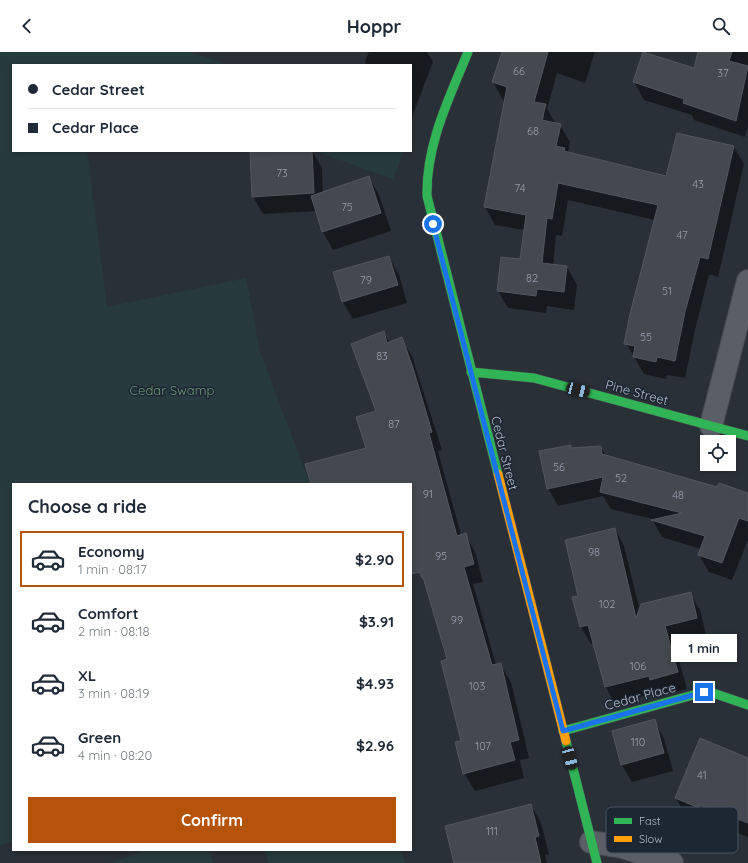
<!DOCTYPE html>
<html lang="en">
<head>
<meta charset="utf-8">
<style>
	:root { --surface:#fff; --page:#f6f6f7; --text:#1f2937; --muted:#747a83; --line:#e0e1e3; --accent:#b45309 }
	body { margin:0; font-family:Quicksand,sans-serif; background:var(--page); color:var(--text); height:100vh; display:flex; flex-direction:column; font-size:15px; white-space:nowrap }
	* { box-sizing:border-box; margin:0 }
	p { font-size:13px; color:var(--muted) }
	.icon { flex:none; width:22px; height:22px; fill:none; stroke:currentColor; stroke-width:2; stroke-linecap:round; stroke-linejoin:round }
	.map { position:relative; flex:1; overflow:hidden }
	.details { position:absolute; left:12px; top:431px; width:400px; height:368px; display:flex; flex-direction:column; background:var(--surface); border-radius:0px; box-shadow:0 2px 6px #0003 }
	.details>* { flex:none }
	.guide { position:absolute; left:12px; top:12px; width:400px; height:88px; border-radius:0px; box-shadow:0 2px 6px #0003; display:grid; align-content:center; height:88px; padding:0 16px; background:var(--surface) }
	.buttons { position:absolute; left:700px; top:383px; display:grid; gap:8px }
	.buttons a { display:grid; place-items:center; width:36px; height:36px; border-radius:0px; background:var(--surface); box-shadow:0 2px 6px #0003; font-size:20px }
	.end { position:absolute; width:18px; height:18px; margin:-9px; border:5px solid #1a73e8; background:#fff; box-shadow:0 0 0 2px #fff }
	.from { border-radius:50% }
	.bubble { position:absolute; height:28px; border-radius:0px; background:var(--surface); box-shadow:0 2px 6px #0003; font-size:13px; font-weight:800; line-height:28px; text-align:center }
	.car { position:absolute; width:12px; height:24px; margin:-12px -6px; border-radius:5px; box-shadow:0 0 3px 1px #0007; background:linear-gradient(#222 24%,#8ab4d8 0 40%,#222 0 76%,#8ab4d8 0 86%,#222 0) }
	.guide b { display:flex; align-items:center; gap:14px; height:38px; font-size:15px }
	.guide b+b { border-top:1px solid var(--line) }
	.guide i { width:10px; height:10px; background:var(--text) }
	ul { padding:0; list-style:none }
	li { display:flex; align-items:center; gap:12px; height:56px; margin:0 8px 6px; padding:0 8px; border:2px solid transparent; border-radius:0px }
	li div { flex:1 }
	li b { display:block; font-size:15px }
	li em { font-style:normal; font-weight:800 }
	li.selected { border-color:var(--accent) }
	li>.icon { width:36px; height:36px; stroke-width:1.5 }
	h2 { padding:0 16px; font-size:18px; line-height:48px }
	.cta { display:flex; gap:8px; margin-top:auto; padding:8px 16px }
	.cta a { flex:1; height:46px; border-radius:0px; background:var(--accent); color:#fff; font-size:16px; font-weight:800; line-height:46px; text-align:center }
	header { display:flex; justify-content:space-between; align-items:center; height:52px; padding:0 16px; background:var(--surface); font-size:18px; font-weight:800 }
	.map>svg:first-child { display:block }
</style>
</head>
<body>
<header><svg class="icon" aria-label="back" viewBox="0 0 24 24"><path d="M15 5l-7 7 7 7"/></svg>Hoppr<svg class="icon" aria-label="search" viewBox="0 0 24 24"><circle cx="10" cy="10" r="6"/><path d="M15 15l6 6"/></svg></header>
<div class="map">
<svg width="748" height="811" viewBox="0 0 748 811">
	<rect width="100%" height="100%" fill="#2a3038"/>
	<!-- green -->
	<g fill="#273a3e">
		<path d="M0,0H192L228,13H13V99H87L107,255L246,226L260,300L310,432H13V789L0,794Z"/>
		<path d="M314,99H404L393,127Z"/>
		<path d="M147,798H210L213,811H110Z"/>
		<path d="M265,798H402L405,811H268Z"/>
	</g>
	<!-- shadow -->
	<g fill="#0007" fill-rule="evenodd">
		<path d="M369,0H427L433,10L412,65L411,13H366L365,9Z"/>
		<path d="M503,0H595L585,31L557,21L547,57L556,72L560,73L570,90L568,101L666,125L734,95L744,112L718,225L709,222L695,278L685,326L667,323L666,327L644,322L626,291L655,168L568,148L562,184L556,183L553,214L567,215L577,233L574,258L547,254L546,261L508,256L498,239L521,208L525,178L495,173L485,155L505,49L503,48L493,30ZM544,60V65L542,73L540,72Z"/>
		<path d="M699,0H748V74L745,85L694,68L692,63L644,48L634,30L695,18Z"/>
		<path d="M312,99L322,116L323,141L369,125L379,143L391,179L333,198L323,180L317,159L263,162L253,145L251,101Z"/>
		<path d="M389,205L399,223L407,251L353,267L343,250Z"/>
		<path d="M383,280L390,291L401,287L412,304L442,398L438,399L461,483L465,482L475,500L483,530L473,532L496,613L500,612L511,630L529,706L520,708L524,726L475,739L464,721L462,690L448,608L411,479V432H398L377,359Z"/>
		<path d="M570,394L572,397L601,395L606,404L717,437L748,442V488L732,528L709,520L699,503L701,497L662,485L652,467L611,457L603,444L558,454L548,436Z"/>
		<path d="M615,477L624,494L640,559L690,541L700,558L706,583L674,591L687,637L660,644L658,640L615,652L606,635L594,591L591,592L581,575L573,546L579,544Z"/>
		<path d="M654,669L664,686L673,719L632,730L622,713Z"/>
		<path d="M748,712V785L710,770L709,773L686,764L676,746Z"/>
		<path d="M531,753L541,771L549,802L545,803L547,811H458Z"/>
	</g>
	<!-- building -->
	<g fill="#444950" stroke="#52575f">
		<path d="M502,0H548L534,50L546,52L542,68L561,72L556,94L565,96L564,99L666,124L677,81L734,94L708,207L700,205L685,260L675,309L657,305L656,310L633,305L635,294L624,292L630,262L658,153L558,131L552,167L547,166L542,211L567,214L564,240L537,237L536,244L497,239L501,205L520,207L526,163L484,155L507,35L492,30Z"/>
		<path d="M643,0L694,16L698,0H732L729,9L748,14L736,69L683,51L684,47L633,30Z"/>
		<path d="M312,99L314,141L252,145L250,100Z"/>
		<path d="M369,124L381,161L322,180L311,144Z"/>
		<path d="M389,204L398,233L342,250L333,220Z"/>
		<path d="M384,279L387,291L402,285L413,316L432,380L429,381L457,484L466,481L474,512L464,515L492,613L501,611L519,688L510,690L515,708L463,722L455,690L461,689L441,609L447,607L423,525L422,526L420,520L411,522V432H311L305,412L366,396L356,365L376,359L351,292Z"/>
		<path d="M571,393V396L601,394L602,402L717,435L719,431L748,441V469L739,466L722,511L698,503L705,484L651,468L682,461L600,440L603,425L547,437L539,399Z"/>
		<path d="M615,476L636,566L641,552L691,540L697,566L665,574L678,620L650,628L649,624L605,635L588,573L580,575L572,545L578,544L565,488Z"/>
		<path d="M655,667L664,701L621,713L612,679Z"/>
		<path d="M700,686L748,706V771L700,753L699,756L675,746Z"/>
		<path d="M531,752L539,784L535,785L541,811H454L445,774Z"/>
	</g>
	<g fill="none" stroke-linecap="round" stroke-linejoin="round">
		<!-- street casing -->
		<g stroke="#484c53" stroke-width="24">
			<g id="street">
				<path d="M711,374L748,229"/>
				<path d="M591,790L623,795L672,811"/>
			</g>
		</g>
		<!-- fast casing -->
		<g stroke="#484c53" stroke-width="10">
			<g id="fast">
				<path d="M468,0C449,47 426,92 427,144L498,422"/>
				<path d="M471,320L534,326L748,384"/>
				<path d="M563,679L704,640L713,641L748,653"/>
				<path d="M566,689L597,811"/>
			</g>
		</g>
		<!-- slow casing -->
		<g stroke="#484c53" stroke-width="10">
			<path id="slow" d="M498,422L566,689"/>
		</g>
		<!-- street -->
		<use href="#street" stroke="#5a5e66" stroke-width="22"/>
		<!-- fast -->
		<use href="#fast" stroke="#30b455" stroke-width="9"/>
		<!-- slow -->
		<use href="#slow" stroke="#ff9f0a" stroke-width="9"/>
	</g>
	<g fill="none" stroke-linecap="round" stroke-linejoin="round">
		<!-- route -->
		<path stroke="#1a73e8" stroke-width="5" d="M433,172L563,679L704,640"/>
	</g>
	<g text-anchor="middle" stroke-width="3" stroke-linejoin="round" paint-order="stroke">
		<!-- number labels -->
		<g font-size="11" fill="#989fab">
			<text x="519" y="23">66</text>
			<text x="723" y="25">37</text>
			<text x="533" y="83">68</text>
			<text x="282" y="125">73</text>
			<text x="698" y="136">43</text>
			<text x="520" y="140">74</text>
			<text x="347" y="159">75</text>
			<text x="682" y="187">47</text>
			<text x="532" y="230">82</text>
			<text x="366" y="232">79</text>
			<text x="667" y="243">51</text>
			<text x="646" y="289">55</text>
			<text x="382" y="308">83</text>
			<text x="394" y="376">87</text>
			<text x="559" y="419">56</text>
			<text x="621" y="430">52</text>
			<text x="428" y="446">91</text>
			<text x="678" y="447">48</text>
			<text x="594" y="504">98</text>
			<text x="441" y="508">95</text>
			<text x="607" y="556">102</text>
			<text x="457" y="572">99</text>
			<text x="638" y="618">106</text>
			<text x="477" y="638">103</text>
			<text x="638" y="694">110</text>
			<text x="483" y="698">107</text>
			<text x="702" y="727">41</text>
			<text x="492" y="783">111</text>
		</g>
		<!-- park labels -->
		<g font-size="13" fill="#6b9a76" stroke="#1d2633">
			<text x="172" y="343">Cedar Swamp</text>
		</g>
		<!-- street labels -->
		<g font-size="13" fill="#b4bcc9" stroke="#1d2633">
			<text transform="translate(637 340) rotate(15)" y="5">Pine Street</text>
			<text transform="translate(505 401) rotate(76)" y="5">Cedar Street</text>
			<text transform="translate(640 644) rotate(-15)" y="5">Cedar Place</text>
		</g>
	</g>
	<!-- legend -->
	<rect x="606" y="755" width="132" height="46" rx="6" fill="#1d2633" stroke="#4a5360" stroke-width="1"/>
	<rect x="614" y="766" width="18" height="6" fill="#30b455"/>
	<rect x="614" y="784" width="18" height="6" fill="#ff9f0a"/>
	<g font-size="11" fill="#b4bcc9">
		<text x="639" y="773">Fast</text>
		<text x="639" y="791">Slow</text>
	</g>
</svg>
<div class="buttons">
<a><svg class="icon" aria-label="locate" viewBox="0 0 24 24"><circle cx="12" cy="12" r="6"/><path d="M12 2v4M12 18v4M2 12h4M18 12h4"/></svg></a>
</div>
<i class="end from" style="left:433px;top:172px"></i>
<i class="end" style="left:704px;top:640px"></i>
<div class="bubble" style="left:671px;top:582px;width:66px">1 min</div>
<i class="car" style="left:578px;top:338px;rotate:105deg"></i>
<i class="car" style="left:570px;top:706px;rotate:165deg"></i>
<div class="guide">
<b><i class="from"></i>Cedar Street</b>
<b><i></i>Cedar Place</b>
</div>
<section class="details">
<h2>Choose a ride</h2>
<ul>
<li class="selected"><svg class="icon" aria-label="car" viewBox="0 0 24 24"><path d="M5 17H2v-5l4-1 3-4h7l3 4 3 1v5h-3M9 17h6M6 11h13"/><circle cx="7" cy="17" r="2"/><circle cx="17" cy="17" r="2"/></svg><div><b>Economy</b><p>1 min · 08:17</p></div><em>$2.90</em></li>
<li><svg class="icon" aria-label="car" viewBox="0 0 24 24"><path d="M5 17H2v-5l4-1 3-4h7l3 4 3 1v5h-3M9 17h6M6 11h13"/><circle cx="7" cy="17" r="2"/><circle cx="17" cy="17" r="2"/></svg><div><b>Comfort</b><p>2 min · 08:18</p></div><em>$3.91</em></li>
<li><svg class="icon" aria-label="car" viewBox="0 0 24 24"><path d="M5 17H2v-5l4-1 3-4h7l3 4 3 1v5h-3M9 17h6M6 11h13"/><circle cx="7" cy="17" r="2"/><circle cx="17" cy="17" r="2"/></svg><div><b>XL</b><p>3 min · 08:19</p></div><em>$4.93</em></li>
<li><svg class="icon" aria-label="car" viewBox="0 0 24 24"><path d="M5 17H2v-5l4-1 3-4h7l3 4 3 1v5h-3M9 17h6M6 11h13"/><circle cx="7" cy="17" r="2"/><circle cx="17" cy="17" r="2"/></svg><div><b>Green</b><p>4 min · 08:20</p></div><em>$2.96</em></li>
</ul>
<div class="cta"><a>Confirm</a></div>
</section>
</div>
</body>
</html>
